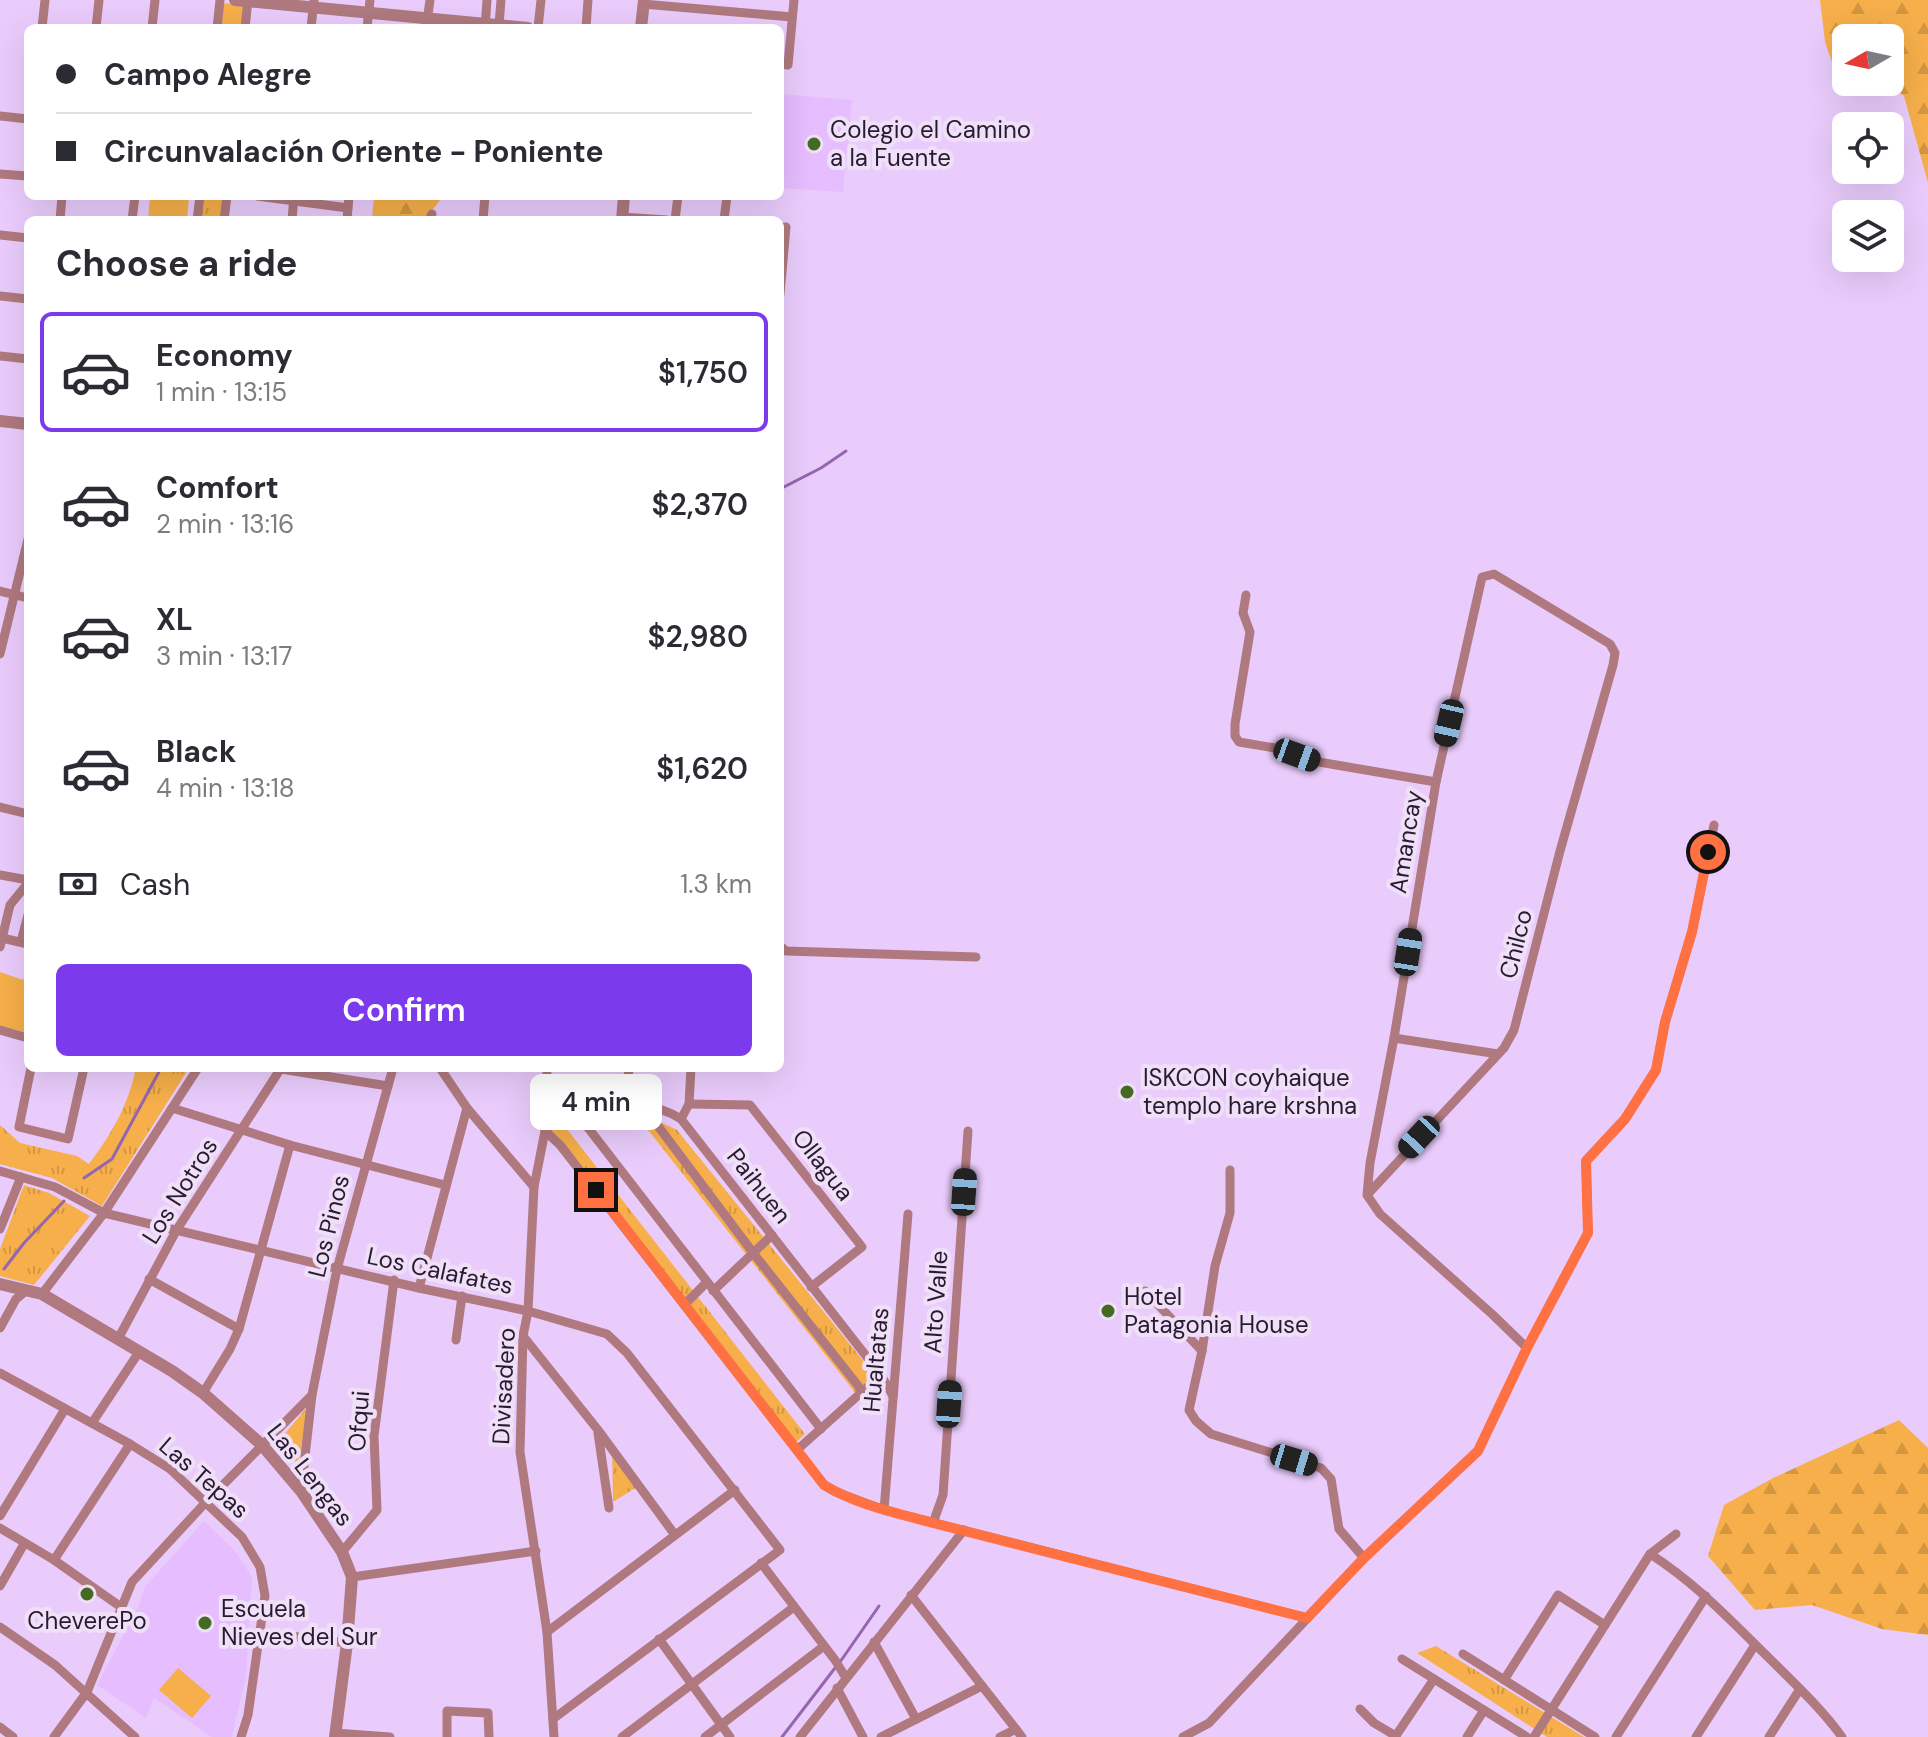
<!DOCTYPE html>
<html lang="en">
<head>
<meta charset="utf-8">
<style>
	:root { --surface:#fff; --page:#f2f2f3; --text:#2b2b33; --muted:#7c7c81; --line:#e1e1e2; --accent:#7c3aed }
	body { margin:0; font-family:"DM Sans",sans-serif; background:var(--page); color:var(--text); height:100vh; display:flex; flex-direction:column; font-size:30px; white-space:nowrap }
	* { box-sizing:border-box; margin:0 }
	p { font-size:26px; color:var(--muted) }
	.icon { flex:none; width:44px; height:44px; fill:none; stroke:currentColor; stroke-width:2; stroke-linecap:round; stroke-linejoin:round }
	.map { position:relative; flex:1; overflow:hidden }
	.sheet { position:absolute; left:24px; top:216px; width:760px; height:856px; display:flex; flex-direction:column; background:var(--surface); border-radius:12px; box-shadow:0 8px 32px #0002 }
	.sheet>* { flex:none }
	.guide { position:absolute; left:24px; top:24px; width:760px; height:176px; border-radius:12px; box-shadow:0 8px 32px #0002; display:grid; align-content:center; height:176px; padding:0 32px; background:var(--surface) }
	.needle { width:52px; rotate:261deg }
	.tools { position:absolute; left:1832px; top:24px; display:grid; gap:16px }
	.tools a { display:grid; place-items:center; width:72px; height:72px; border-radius:12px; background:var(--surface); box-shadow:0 8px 32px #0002; font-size:40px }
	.end { position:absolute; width:36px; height:36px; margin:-18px; border:10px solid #ff7043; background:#111; box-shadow:0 0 0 4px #111 }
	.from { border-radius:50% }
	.bubble { position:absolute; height:56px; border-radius:12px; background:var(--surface); box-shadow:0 8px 32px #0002; font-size:26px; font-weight:600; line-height:56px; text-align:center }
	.car { position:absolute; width:24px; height:48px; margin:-24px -12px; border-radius:10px; box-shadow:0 0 6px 2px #0007; background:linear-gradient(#222 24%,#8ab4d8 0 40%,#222 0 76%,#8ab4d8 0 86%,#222 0) }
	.guide b { display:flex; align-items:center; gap:28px; height:76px; font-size:30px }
	.guide b+b { border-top:2px solid var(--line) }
	.guide i { width:20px; height:20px; background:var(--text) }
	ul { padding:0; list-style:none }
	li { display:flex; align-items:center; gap:24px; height:120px; margin:0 16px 12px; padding:0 16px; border:4px solid transparent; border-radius:12px }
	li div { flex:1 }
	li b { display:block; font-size:30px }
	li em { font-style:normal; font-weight:600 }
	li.on { border-color:var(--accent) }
	li>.icon { width:72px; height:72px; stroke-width:1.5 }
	h2 { padding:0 32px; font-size:36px; line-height:96px }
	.pay { display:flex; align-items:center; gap:20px; height:88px; padding:0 32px; font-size:30px }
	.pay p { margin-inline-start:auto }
	.primary-button { display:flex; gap:16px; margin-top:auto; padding:16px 32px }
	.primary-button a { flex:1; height:92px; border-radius:12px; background:var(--accent); color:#fff; font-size:32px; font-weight:600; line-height:92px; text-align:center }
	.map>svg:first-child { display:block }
</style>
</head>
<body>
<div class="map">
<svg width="1928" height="1737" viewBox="0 0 1928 1737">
	<defs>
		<pattern id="grass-tufts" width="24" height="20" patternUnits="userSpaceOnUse" patternTransform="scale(2)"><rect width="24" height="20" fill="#f6af4a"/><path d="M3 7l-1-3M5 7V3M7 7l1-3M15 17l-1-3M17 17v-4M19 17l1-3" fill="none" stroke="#d39641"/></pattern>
		<pattern id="forest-firs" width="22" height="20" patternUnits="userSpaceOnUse" patternTransform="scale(2)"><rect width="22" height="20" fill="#f6af4a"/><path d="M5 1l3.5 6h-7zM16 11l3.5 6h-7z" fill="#d39641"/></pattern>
	</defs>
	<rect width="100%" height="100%" fill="#eaccfc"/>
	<!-- built -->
	<g fill="#e6bdff">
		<path d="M780,94L852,100L843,192L780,188Z"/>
		<path d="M204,1521L234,1550L252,1577L246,1676L232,1737H212L154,1698L146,1718L97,1685L139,1605L145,1587Z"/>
	</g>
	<!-- grass -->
	<g fill="url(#grass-tufts)">
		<path d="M222,3L244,5L241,28H219Z"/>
		<path d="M203,196H224L222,220H200Z"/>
		<path d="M28,967V1033L0,1026V972L23,980Z"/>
		<path d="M136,1068H189L102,1206L52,1178L0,1164V1125L20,1143L77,1156L89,1164C112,1133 128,1106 136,1068Z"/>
		<path d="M641,1121L662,1123L677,1130L878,1379L857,1395Z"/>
		<path d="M563,1124L805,1434L792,1446L549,1132Z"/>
		<path d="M24,1185L49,1193L90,1216L34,1285L0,1276V1249Z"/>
		<path d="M308,1406L298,1465L278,1442Z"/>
		<path d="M612,1445L640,1485L613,1502Z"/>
		<path d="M1436,1646L1584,1737H1547L1417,1653Z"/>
	</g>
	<!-- forest -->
	<g fill="url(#forest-firs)">
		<path d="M1820,0H1928V183L1904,96L1887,82H1890V38H1846V67L1832,62L1825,42Z"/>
		<path d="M374,196H443L425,220H350L351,218H372Z"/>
		<path d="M1899,1420L1928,1448V1635L1882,1629L1812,1605L1755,1610L1708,1556L1724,1505L1773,1478Z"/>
	</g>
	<!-- pitch -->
	<g fill="#f6af4a">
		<path d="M150,196H189L187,220H148Z"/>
		<path d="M7,978L28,983L19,1019L0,1015Z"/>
		<path d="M65,1213L80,1226L59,1252L44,1239Z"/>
		<path d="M178,1668L211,1696L192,1718L159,1690Z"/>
	</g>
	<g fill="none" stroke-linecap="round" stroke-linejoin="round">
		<!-- stream -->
		<g stroke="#9566af" stroke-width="3">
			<path d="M780,489L821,468L846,451"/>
			<path d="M84,1178L112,1159L161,1068"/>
			<path d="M4,1269L24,1243L64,1201"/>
			<path d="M840,1662L879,1606"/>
			<path d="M782,1737L835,1668"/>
		</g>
		<!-- minor -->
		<g stroke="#af797f" stroke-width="9">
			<path d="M643,4L792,17"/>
			<path d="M499,25L501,0"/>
			<path d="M42,28L45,0"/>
			<path d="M96,28L99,0"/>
			<path d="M152,28L155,0"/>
			<path d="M217,28L220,0"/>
			<path d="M245,28L248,0"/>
			<path d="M311,28L314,0"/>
			<path d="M367,28L370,0"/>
			<path d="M426,28L430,0"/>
			<path d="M485,28L487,0"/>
			<path d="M538,28L541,0"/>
			<path d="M586,28L588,0"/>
			<path d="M780,64L788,65L794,0"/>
			<path d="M0,116L28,119"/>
			<path d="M0,174L28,176"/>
			<path d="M257,196L348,208"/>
			<path d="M622,217L667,220"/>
			<path d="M60,220L62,196"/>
			<path d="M132,220L135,196"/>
			<path d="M197,220L200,196"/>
			<path d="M224,220L227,196"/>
			<path d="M292,220L294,196"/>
			<path d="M347,220L349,196"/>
			<path d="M429,220L432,214"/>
			<path d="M483,220L485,196"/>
			<path d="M675,220L678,196"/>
			<path d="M724,220L727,196"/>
			<path d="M780,227H786L780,294"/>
			<path d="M0,235L28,238"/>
			<path d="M0,296L28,299"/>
			<path d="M0,356L28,359"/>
			<path d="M0,591L28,598"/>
			<path d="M1246,595L1243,613L1250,632L1235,724V736L1239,742L1281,749L1313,761L1436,782"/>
			<path d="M0,654L28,539"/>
			<path d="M0,807L28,814"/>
			<path d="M0,875L28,880"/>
			<path d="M2,938L28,944"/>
			<path d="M21,942L28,915"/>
			<path d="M780,946L786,951L976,957"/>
			<path d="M0,947L10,905L28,883"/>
			<path d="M0,1030L28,1038"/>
			<path d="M1394,1038L1498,1054"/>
			<path d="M31,1068L19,1127L68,1139L84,1068"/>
			<path d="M440,1068L467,1108L534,1187"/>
			<path d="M547,1068L545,1131L534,1187L528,1311L523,1336L520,1452L547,1632L554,1737"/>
			<path d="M281,1069L388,1086"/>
			<path d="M689,1104L750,1105L862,1247L811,1287"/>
			<path d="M625,1105L629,1068"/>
			<path d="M643,1106L754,1254L863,1392"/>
			<path d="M572,1107L821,1429"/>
			<path d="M172,1108L290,1145L445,1185"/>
			<path d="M681,1119L689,1104L691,1068"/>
			<path d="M0,1171L55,1187L104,1213L419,1288L528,1311L607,1334L627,1353L780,1550L553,1719"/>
			<path d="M1367,1195L1504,1048L1514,1030L1560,851L1613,665L1615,653L1610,644L1494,574L1482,577L1436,782L1394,1038L1370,1163L1367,1195L1380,1214L1493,1315L1527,1348"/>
			<path d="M0,1229L21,1177"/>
			<path d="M149,1279L239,1329"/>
			<path d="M419,1288L467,1108"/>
			<path d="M713,1291L772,1235"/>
			<path d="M1145,1291L1202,1351L1189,1410L1196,1421L1211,1434L1321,1468L1331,1479L1339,1529L1364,1558"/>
			<path d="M42,1294L104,1213L198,1068"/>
			<path d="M685,1304L706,1283"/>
			<path d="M0,1328L16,1299L27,1290"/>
			<path d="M523,1336L598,1430L675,1535"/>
			<path d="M118,1339L176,1231L281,1068"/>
			<path d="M456,1340L462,1296"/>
			<path d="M1202,1351L1215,1266L1230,1213V1170"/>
			<path d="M0,1373L130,1444L170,1469L242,1537L260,1567L265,1596L248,1715L241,1737"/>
			<path d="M203,1393L230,1349L239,1329L290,1145"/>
			<path d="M893,1396L881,1375L681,1119C652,1100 615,1104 582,1104L572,1107L545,1131L560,1145L824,1485L836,1492L884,1510L1307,1618"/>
			<path d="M92,1423L139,1352"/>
			<path d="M598,1433L609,1508"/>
			<path d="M798,1449L881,1375"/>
			<path d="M301,1491L312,1395"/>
			<path d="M884,1510L908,1214"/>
			<path d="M0,1516L65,1409"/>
			<path d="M933,1523L943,1495L968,1131"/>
			<path d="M0,1528L54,1560L121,1607"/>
			<path d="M342,1552L377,1510L374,1436L394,1280"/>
			<path d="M1650,1554C1696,1583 1732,1622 1771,1660C1795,1684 1822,1709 1842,1737"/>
			<path d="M54,1560L130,1444"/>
			<path d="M761,1563L835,1660L846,1678"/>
			<path d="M352,1577L536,1551"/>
			<path d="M0,1586L24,1544"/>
			<path d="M911,1595L1022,1737"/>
			<path d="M0,1627L55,1665L135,1737"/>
			<path d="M258,1632L347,1643"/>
			<path d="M547,1632L735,1490"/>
			<path d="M659,1639L730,1737"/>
			<path d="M874,1642L916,1719"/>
			<path d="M1463,1654L1595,1737"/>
			<path d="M1402,1659L1527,1737"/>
			<path d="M1504,1680L1558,1595L1605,1625"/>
			<path d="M837,1688L863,1737"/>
			<path d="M1360,1709L1374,1723L1396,1736"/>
			<path d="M0,1727L13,1737"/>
			<path d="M335,1733L390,1737"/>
			<path d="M54,1737L87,1692L132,1582L206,1502L312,1395L337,1269L393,1068"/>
			<path d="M447,1737V1711L488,1713L489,1737"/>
			<path d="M622,1737L794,1607"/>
			<path d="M705,1737L824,1646"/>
			<path d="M800,1737L964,1530"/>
			<path d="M881,1737L982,1686"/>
			<path d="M1000,1737L1016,1729"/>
			<path d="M1183,1737L1209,1723L1364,1558L1478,1451L1527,1348L1588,1233L1586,1161L1625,1119L1656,1070L1665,1022L1692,932L1714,825"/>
			<path d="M1395,1737L1434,1679"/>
			<path d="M1467,1737L1484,1710"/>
			<path d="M1534,1737L1650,1554L1676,1534"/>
			<path d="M1616,1737L1706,1596"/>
			<path d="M1696,1737L1755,1645"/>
			<path d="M1769,1737L1800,1689"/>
		</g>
		<!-- tertiary -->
		<g stroke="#af797f" stroke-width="12">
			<path d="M235,0L528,28"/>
			<path d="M641,28L644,0"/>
			<path d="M622,220L624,196"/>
			<path d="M0,421L28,424"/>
			<path d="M0,1284L42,1294L172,1371L203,1393L262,1445L301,1491L342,1552L352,1577L347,1643L335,1737"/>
		</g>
	</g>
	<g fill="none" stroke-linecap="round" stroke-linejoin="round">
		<!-- route -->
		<path stroke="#ff7043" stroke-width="10" d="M596,1190L824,1485C857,1505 897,1513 933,1523L1307,1618L1364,1558L1478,1451L1527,1348L1588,1233L1586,1161L1625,1119L1656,1070L1665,1022L1692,932L1708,852"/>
	</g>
	<!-- markers -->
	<g fill="#456a24" stroke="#efe0f8" stroke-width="3">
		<circle cx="814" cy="144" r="8"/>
		<circle cx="1127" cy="1092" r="8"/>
		<circle cx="1108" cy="1311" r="8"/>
		<circle cx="87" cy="1594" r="8"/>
		<circle cx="205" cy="1623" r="8"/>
	</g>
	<g text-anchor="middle" stroke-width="8" stroke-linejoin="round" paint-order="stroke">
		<!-- poi labels -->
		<g font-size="24" fill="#281a30" stroke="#efe0f8" text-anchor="start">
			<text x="830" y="138">Colegio el Camino<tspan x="830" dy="28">a la Fuente</tspan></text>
			<text x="1143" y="1086">ISKCON coyhaique<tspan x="1143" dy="28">templo hare krshna</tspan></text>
			<text x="1124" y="1305">Hotel<tspan x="1124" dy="28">Patagonia House</tspan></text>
			<text x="221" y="1617">Escuela<tspan x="221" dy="28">Nieves del Sur</tspan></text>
			<text x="87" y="1629" text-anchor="middle">CheverePo</text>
		</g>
		<!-- street labels -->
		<g font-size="24" fill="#281a30" stroke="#efe0f8">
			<text transform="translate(1406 842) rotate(-81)" y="8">Amancay</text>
			<text transform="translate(1516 944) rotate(-76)" y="8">Chilco</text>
			<text transform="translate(823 1165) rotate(52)" y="8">Ollagua</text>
			<text transform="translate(759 1186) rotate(52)" y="8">Paihuen</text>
			<text transform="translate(180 1191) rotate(-58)" y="8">Los Notros</text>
			<text transform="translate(329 1226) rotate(-76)" y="8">Los Pinos</text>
			<text transform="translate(440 1271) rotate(12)" y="8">Los Calafates</text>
			<text transform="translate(936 1302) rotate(-86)" y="8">Alto Valle</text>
			<text transform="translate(876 1360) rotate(-85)" y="8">Hualtatas</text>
			<text transform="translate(504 1386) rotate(-87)" y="8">Divisadero</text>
			<text transform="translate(359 1421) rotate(-86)" y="8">Ofqui</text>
			<text transform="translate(310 1475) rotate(52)" y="8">Las Lengas</text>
			<text transform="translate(204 1478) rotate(41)" y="8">Las Tepas</text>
		</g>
	</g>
</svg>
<div class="tools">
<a><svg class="needle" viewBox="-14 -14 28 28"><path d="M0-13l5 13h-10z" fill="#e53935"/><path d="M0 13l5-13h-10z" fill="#7c7c81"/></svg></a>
<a><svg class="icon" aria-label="locate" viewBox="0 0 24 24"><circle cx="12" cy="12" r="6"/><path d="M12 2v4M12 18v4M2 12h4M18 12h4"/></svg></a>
<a><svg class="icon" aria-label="layers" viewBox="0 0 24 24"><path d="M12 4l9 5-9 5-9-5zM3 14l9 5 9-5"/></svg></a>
</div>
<i class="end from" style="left:1708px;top:852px"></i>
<i class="end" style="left:596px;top:1190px"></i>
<div class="bubble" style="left:530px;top:1074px;width:132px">4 min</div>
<i class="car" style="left:1449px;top:723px;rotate:193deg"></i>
<i class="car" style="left:1297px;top:755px;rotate:110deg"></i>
<i class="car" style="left:1408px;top:952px;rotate:9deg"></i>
<i class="car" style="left:1419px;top:1137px;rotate:223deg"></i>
<i class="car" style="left:964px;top:1192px;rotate:4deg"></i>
<i class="car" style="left:949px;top:1404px;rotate:4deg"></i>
<i class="car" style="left:1294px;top:1460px;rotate:107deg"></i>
<div class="guide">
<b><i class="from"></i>Campo Alegre</b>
<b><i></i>Circunvalación Oriente - Poniente</b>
</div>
<section class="sheet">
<h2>Choose a ride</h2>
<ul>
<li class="on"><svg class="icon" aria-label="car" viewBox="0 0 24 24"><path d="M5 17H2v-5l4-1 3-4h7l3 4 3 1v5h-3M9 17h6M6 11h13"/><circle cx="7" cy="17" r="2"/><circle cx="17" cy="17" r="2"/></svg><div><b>Economy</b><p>1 min · 13:15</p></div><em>$1,750</em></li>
<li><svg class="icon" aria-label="car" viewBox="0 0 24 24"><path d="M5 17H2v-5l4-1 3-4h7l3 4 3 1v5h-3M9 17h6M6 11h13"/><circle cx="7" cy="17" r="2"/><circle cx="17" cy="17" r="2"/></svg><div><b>Comfort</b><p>2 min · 13:16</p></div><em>$2,370</em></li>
<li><svg class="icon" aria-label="car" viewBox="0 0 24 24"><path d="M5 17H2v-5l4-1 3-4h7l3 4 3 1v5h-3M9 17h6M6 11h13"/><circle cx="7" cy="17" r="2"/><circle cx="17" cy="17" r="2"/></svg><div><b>XL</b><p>3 min · 13:17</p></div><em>$2,980</em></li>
<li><svg class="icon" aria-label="car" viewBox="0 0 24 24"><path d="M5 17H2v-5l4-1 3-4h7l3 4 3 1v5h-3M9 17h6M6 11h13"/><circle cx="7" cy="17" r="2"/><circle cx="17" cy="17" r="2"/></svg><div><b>Black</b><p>4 min · 13:18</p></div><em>$1,620</em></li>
</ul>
<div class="pay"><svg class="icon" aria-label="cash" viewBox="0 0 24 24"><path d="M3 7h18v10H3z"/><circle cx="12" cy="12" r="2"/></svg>Cash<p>1.3 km</p></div>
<div class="primary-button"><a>Confirm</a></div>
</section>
</div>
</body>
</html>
